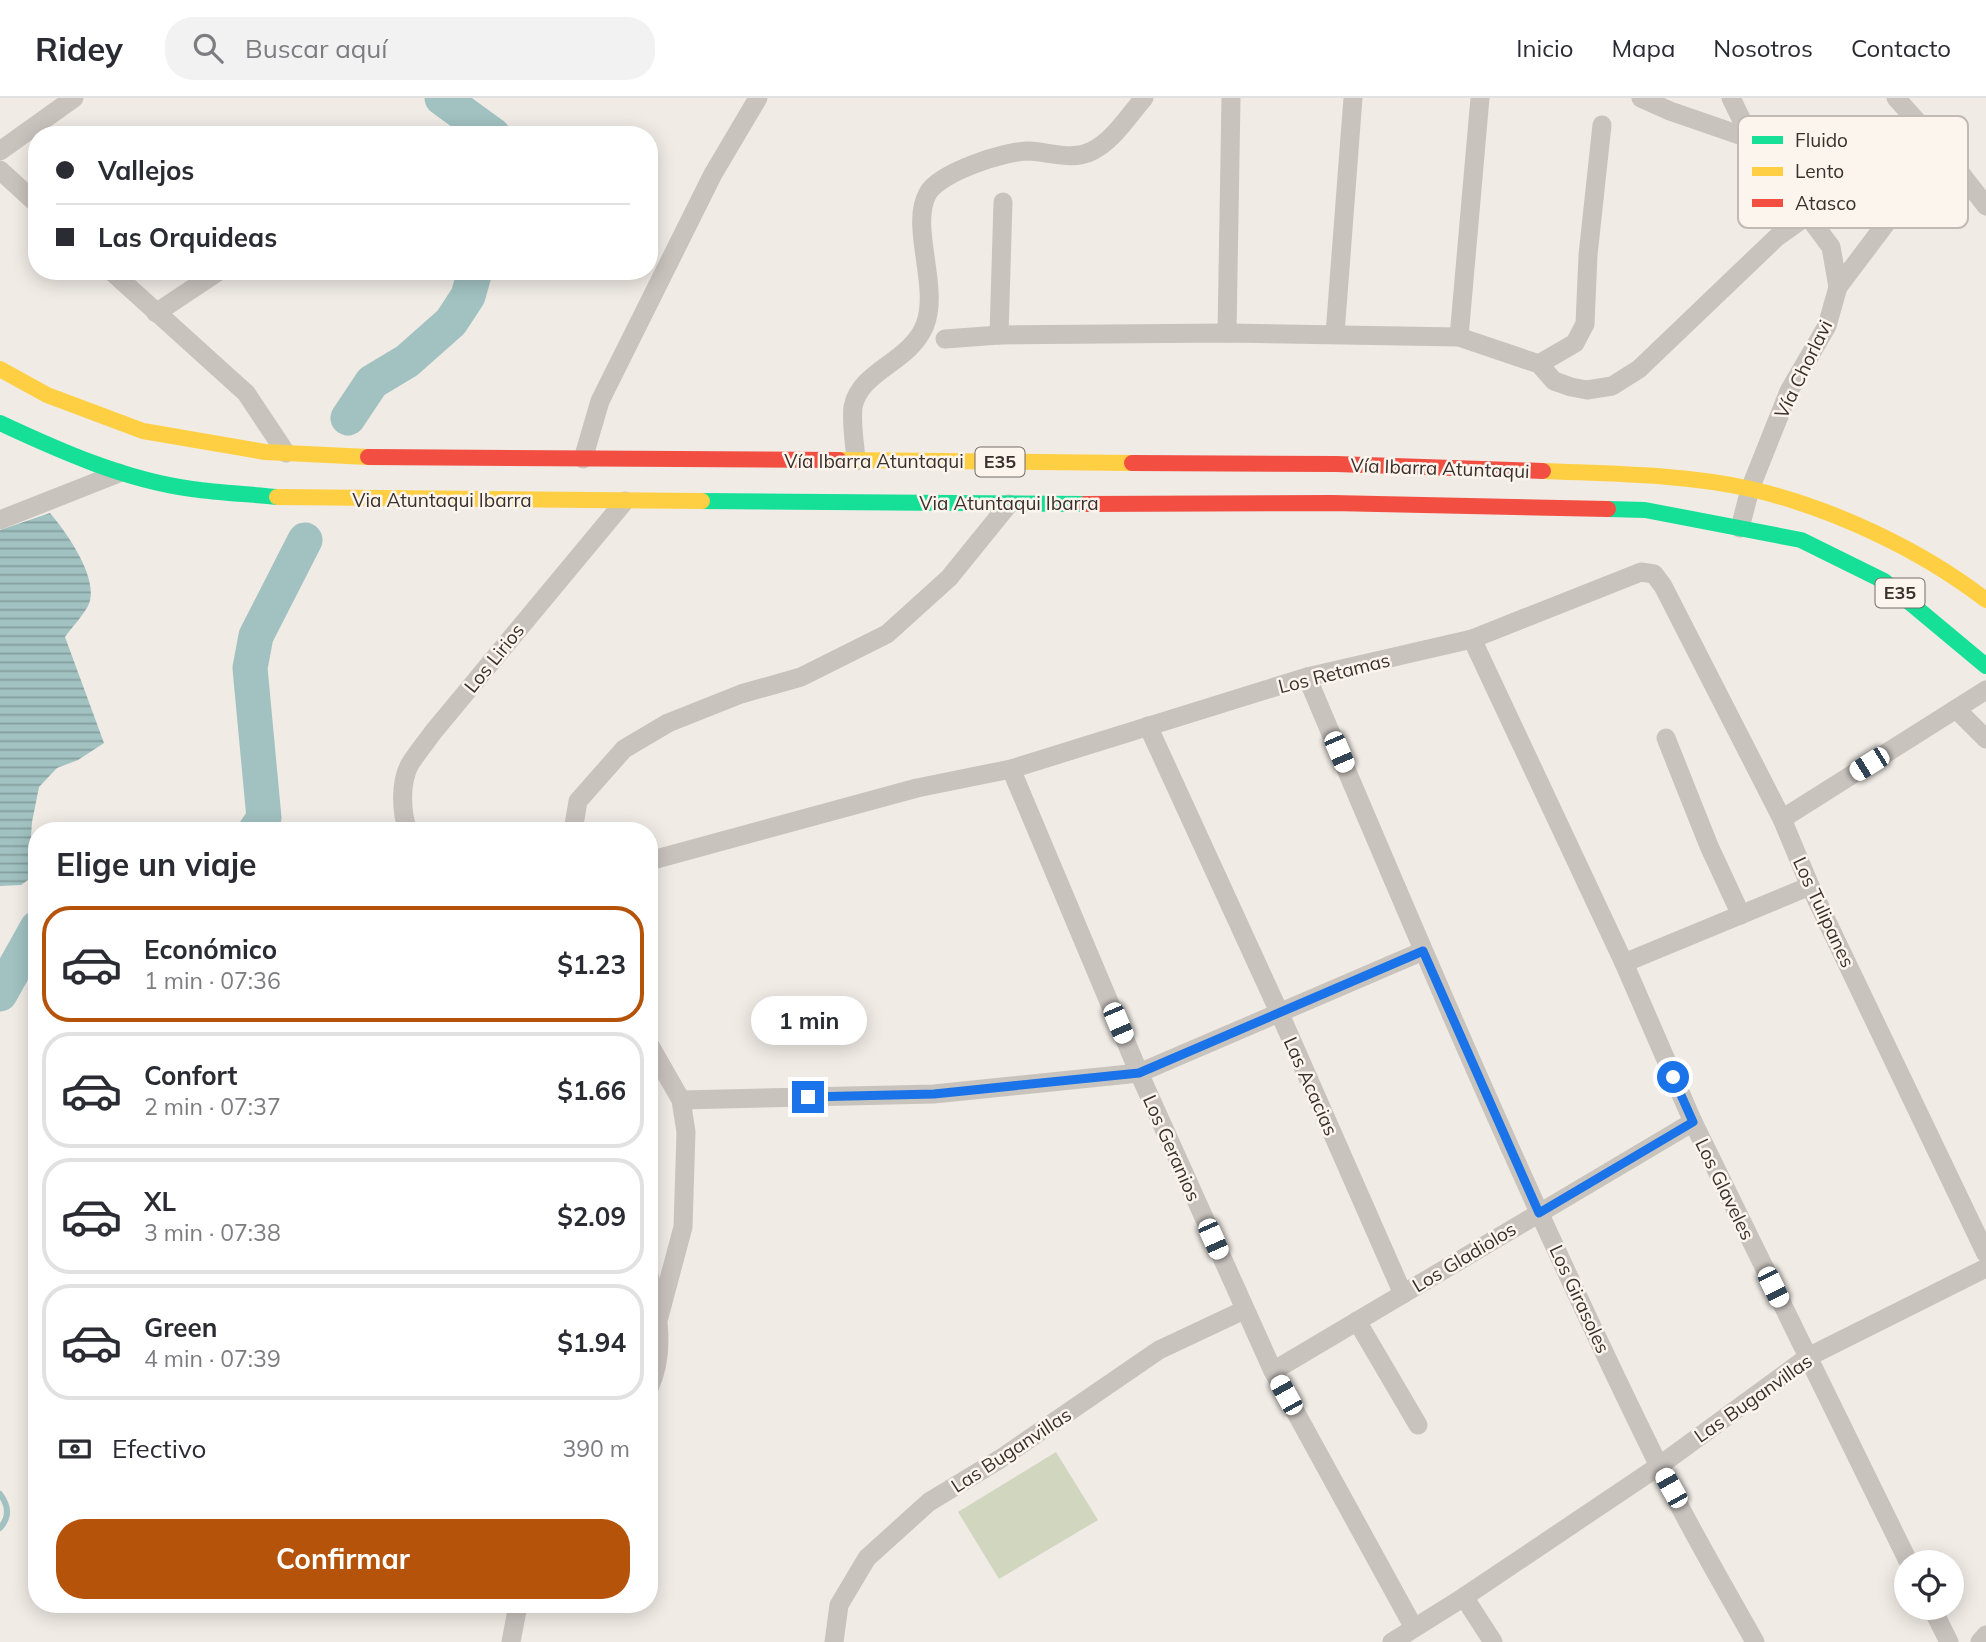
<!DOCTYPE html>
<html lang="es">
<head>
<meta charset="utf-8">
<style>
	:root { --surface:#fff; --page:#f2f2f3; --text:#2b2b33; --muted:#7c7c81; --line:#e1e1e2; --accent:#b45309 }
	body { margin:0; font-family:Mulish,sans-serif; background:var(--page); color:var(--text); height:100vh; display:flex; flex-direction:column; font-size:26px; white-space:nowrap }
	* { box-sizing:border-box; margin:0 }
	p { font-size:23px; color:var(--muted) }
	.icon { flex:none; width:38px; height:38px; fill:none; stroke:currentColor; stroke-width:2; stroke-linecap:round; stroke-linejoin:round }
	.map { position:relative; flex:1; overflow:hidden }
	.panel { position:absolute; left:28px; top:724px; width:630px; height:791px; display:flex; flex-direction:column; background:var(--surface); border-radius:28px; box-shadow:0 4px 18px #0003 }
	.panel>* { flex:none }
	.top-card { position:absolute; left:28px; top:28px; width:630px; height:154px; border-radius:28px; box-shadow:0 4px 18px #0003; display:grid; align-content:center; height:154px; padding:0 28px; background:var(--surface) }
	.fabs { position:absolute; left:1894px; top:1452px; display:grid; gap:14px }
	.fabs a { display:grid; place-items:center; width:70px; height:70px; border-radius:50%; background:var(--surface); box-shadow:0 4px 18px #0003; font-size:35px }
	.end { position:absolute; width:32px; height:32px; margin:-16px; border:9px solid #1a73e8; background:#fff; box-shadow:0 0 0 4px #fff }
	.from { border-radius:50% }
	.bubble { position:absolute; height:49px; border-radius:24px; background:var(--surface); box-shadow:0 4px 18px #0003; font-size:23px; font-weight:700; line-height:49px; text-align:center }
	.car { position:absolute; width:21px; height:42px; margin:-21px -10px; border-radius:9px; box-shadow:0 0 5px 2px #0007; background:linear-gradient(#fff 24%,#345 0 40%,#fff 0 76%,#345 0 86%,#fff 0) }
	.top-card b { display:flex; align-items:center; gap:24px; height:66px; font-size:26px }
	.top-card b+b { border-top:2px solid var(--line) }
	.top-card i { width:18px; height:18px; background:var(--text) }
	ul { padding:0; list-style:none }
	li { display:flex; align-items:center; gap:21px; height:116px; margin:0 14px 10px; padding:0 14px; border:4px solid var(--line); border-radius:28px }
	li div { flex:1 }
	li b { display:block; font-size:26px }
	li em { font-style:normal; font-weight:700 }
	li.active { border-color:var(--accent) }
	li>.icon { width:63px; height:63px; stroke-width:1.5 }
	h2 { padding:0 28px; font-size:32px; line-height:84px }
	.pay { display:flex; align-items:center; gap:18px; height:77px; padding:0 28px; font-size:26px }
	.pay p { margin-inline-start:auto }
	.action { display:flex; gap:14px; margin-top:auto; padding:14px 28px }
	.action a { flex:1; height:80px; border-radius:28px; background:var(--accent); color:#fff; font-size:28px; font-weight:700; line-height:80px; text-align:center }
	header { display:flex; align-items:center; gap:42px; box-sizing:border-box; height:98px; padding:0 35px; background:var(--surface); border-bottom:2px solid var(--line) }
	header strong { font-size:33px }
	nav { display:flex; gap:38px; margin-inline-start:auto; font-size:24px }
	.search { width:490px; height:63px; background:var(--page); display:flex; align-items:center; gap:18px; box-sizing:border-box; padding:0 24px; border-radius:28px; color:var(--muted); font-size:26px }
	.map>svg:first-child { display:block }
</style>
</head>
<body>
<header>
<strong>Ridey</strong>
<div class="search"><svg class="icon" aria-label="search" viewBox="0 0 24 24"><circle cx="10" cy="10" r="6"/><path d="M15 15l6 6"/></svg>Buscar aquí</div>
<nav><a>Inicio</a><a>Mapa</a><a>Nosotros</a><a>Contacto</a></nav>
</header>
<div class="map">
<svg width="1986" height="1544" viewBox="0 0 1986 1544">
	<defs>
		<pattern id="water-rules" width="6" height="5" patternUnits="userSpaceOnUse" patternTransform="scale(1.75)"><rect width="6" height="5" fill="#a1c2c1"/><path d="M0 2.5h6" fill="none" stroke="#849e9d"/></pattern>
	</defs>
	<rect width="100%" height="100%" fill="#f0ebe5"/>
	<!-- grass -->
	<path fill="#d1d6bf" d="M1056,1354L1098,1422L999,1481L958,1414Z"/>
	<!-- water -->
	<path fill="url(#water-rules)" d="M50,415C66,434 101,482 88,508C82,519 72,529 65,539L104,645L78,662L57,670L39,689L32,724L28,782L21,787L0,788V432Z"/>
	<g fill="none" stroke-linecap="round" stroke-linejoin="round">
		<!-- stream -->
		<path stroke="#a1c2c1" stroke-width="6" d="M0,1396C9,1408 10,1419 0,1430"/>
		<!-- river -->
		<g stroke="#a1c2c1" stroke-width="35">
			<path d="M442,0L493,37"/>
			<path d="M348,320L372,284L407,263L451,224L468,198L475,173"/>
			<path d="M255,733L264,720L250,570L256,538L305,442"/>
			<path d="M0,896L37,830"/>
		</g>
		<!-- street -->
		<g stroke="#c9c3be" stroke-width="19">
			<path d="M1641,0L1670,13L1751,41L1831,149L1838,189L1827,228L1789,293L1750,391L1740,430"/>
			<path d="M1731,0L1751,41"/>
			<path d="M1896,0L1942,51L1986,108"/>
			<path d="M0,53L74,0"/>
			<path d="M0,72L37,106"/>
			<path d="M111,173L246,295L286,355"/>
			<path d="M1838,189L1942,51"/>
			<path d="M156,215L219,173"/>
			<path d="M1227,235L1231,0"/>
			<path d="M1335,236L1353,0"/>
			<path d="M999,237L1003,104"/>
			<path d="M1459,239L1480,0"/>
			<path d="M945,241L999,237L1227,235L1459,239L1539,266L1554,283L1571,289L1587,292L1612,288L1639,271L1777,139L1808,117"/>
			<path d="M1539,266L1575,245L1585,226L1588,157L1602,27"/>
			<path d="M583,361L600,303L713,76L758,0"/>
			<path d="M856,363C855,346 851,326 853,309C860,272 910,265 925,227C940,188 909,127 928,95C940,74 1005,53 1029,53C1050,54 1073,63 1092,53C1114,42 1129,17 1144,0"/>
			<path d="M0,422L119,375"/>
			<path d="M1472,541L1624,865L1693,1024L1909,1465"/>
			<path d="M1307,579C1419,844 1531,1108 1658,1366C1687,1426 1722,1485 1755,1544"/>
			<path d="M1956,611L1986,641"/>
			<path d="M1148,628L1280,916L1403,1196"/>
			<path d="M1666,640L1709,748L1741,817"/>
			<path d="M1011,671L1139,975L1273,1273L1414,1530"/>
			<path d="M1782,721L1986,592"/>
			<path d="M408,733C401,714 400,684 410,666C417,655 426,644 434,633L625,403"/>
			<path d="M573,733L578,703L624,651L668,625L741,596L801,579L887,536L949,480L1009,406"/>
			<path d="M649,763L917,690L1011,671L1307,579L1472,541L1641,474L1654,476L1663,488L1782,721L1810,788L1986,1156"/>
			<path d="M1624,865L1810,788"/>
			<path d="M649,946L681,1002L686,1034L683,1129L659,1219"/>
			<path d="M681,1002L934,996L1139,975L1423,853"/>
			<path d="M649,1177C658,1214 666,1255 649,1290"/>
			<path d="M1357,1223L1418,1327"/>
			<path d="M1273,1273L1693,1024"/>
			<path d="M1464,1499L1493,1544"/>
			<path d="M1932,1510L1949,1544"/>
			<path d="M511,1544L518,1507"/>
			<path d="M834,1544L839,1507L867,1460L929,1404L1000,1361L1159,1252L1244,1212"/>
			<path d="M1392,1544L1464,1499L1659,1368L1808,1259L1986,1170"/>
			<path d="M1980,1544L1986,1537"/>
		</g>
		<!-- fast -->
		<g stroke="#16e098" stroke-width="16">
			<path d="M0,325C60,353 125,382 192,391C220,395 249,396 277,399"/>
			<path d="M702,403L1085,406"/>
			<path d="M1608,411L1645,412L1801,442L1884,483L1986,568"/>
		</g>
		<!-- slow -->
		<g stroke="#ffcf43" stroke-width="16">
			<path d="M0,271L47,297L143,333L265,354L368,359"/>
			<path d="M839,362L1132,365"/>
			<path d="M1543,373C1612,376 1683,376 1751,391C1832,410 1920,451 1986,502"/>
			<path d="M277,399L702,403"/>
		</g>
		<!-- jam -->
		<g stroke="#f24e42" stroke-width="16">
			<path d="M368,359L839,362"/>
			<path d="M1132,365L1336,366L1543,373"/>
			<path d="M1085,406L1332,405L1608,411"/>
		</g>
	</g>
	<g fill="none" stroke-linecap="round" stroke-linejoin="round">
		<!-- route -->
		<path stroke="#1a73e8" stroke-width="9" d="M808,999L934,996L1139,975L1423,853L1539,1115L1693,1024L1673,979"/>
	</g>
	<g text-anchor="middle" stroke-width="5" stroke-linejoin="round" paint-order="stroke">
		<!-- shield labels -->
		<g fill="#fbf5ee" stroke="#756b66" stroke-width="2">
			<rect x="975.5" y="349.5" width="49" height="29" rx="5"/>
			<rect x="1875.5" y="480.5" width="49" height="29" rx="5"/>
		</g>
		<g font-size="18" font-weight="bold" fill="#3b302b">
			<text x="1000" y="370">E35</text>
			<text x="1900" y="501">E35</text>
		</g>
		<!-- street labels -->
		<g font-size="19" fill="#3b302b" stroke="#fbf5ee">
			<text transform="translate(1803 271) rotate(-64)" y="7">Vía Chorlavi</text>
			<text x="874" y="370">Vía Ibarra Atuntaqui</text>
			<text transform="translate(1440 370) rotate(2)" y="7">Vía Ibarra Atuntaqui</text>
			<text x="442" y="409">Via Atuntaqui Ibarra</text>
			<text x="1009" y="412">Via Atuntaqui Ibarra</text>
			<text transform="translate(494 560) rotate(-51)" y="7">Los Lirios</text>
			<text transform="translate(1334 575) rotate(-14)" y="7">Los Retamas</text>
			<text transform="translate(1824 814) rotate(65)" y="7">Los Tulipanes</text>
			<text transform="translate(1311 988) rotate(66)" y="7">Las Acacias</text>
			<text transform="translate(1172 1050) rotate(66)" y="7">Los Geranios</text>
			<text transform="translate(1725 1091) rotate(64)" y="7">Los Glaveles</text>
			<text transform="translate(1464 1159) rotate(-31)" y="7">Los Gladiolos</text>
			<text transform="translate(1580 1201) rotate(65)" y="7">Los Girasoles</text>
			<text transform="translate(1753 1300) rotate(-35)" y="7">Las Buganvillas</text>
			<text transform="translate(1011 1352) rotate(-33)" y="7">Las Buganvillas</text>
		</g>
	</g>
	<!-- legend -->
	<rect x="1738" y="18" width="230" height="112" rx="10" fill="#fbf5ee" stroke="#c1bab4" stroke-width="2"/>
	<rect x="1752" y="38" width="31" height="8" fill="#16e098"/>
	<rect x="1752" y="69" width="31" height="9" fill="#ffcf43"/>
	<rect x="1752" y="101" width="31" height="8" fill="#f24e42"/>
	<g font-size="19" fill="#3b302b">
		<text x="1795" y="49">Fluido</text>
		<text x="1795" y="80">Lento</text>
		<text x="1795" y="112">Atasco</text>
	</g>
</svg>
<div class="fabs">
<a><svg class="icon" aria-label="locate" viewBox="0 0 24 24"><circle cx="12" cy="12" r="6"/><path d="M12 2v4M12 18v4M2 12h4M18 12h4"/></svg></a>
</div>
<i class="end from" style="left:1673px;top:979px"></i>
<i class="end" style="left:808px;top:999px"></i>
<div class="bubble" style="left:751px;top:898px;width:116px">1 min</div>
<i class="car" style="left:1339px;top:654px;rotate:157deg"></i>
<i class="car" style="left:1869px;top:666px;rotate:238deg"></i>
<i class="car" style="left:1118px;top:925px;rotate:157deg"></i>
<i class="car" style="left:1213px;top:1141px;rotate:156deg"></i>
<i class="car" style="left:1773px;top:1189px;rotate:154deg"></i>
<i class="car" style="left:1286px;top:1297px;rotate:331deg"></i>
<i class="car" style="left:1671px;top:1390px;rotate:331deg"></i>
<div class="top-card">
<b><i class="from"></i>Vallejos</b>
<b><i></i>Las Orquideas</b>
</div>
<section class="panel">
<h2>Elige un viaje</h2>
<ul>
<li class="active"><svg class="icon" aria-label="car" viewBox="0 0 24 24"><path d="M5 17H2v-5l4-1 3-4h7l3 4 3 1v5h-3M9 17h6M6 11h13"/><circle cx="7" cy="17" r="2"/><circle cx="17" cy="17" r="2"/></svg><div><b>Económico</b><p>1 min · 07:36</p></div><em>$1.23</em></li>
<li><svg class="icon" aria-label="car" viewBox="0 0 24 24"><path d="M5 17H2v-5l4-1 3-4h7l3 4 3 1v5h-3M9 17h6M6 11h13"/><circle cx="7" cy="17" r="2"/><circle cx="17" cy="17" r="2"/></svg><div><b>Confort</b><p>2 min · 07:37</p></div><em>$1.66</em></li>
<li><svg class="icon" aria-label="car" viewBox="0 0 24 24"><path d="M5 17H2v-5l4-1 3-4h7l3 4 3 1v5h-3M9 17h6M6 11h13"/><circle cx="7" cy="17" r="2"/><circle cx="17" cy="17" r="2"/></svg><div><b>XL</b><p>3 min · 07:38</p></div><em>$2.09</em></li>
<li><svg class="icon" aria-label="car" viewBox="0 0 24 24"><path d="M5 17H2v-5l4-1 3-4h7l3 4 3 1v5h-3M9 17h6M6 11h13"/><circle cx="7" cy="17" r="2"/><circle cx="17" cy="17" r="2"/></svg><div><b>Green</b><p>4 min · 07:39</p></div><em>$1.94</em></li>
</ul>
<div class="pay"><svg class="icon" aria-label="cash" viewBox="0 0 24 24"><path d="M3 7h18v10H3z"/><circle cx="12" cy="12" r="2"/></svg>Efectivo<p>390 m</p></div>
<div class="action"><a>Confirmar</a></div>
</section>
</div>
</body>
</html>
